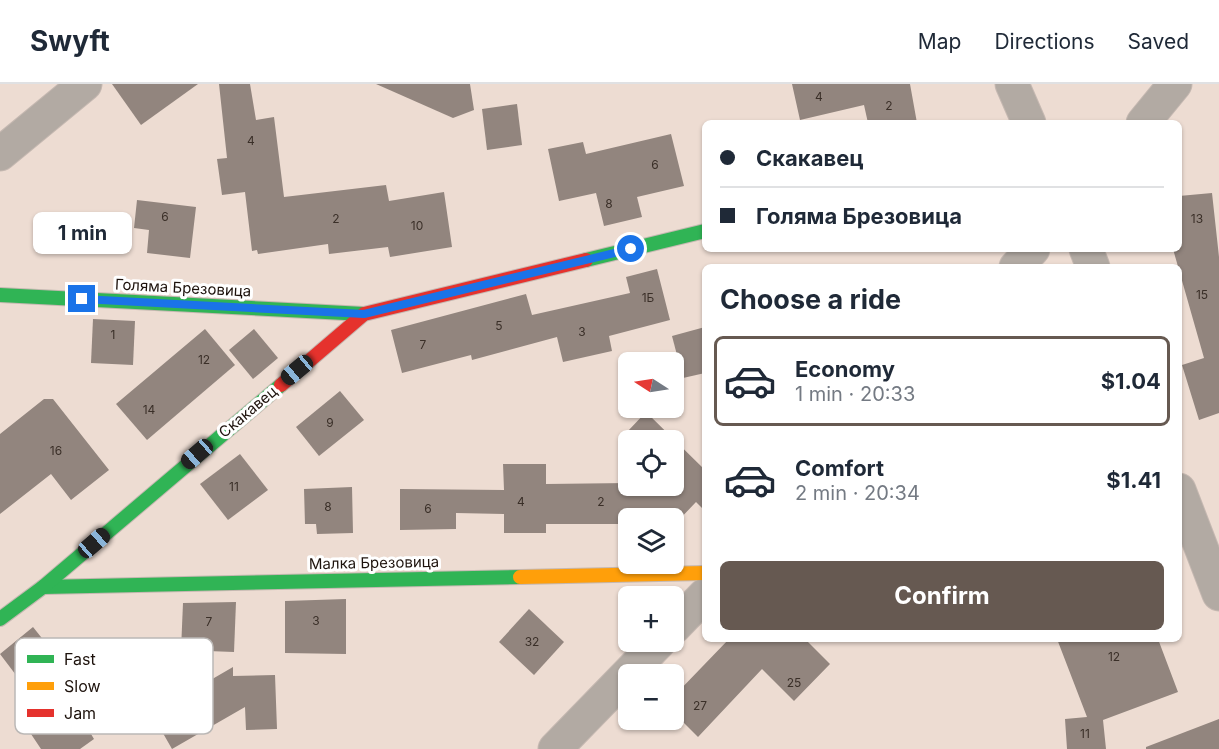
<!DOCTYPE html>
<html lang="en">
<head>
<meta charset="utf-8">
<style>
	:root { --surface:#fff; --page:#f2f2f3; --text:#1f2937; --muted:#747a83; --line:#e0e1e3; --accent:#665951 }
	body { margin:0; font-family:Inter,sans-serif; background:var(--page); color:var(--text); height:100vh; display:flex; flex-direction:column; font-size:22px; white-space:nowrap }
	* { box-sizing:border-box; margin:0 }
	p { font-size:20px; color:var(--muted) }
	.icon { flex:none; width:33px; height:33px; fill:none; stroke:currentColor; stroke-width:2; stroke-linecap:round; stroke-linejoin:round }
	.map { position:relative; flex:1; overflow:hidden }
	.drawer { position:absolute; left:702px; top:180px; width:480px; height:378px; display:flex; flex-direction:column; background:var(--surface); border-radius:9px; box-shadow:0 2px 4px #0004 }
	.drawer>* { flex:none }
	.hud { position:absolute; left:702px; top:36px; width:480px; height:132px; border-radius:9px; box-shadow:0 2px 4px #0004; display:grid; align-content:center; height:132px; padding:0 18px; background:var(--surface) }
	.needle { width:39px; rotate:282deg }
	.tools { position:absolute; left:618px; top:268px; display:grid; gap:12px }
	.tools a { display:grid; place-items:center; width:66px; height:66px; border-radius:9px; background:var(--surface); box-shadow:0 2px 4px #0004; font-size:30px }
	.end { position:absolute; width:27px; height:27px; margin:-14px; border:8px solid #1a73e8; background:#fff; box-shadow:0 0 0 3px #fff }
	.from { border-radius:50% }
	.bubble { position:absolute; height:42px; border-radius:9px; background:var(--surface); box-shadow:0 2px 4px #0004; font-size:20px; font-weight:700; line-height:42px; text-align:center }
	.car { position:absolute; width:18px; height:36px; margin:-18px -9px; border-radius:8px; box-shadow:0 0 4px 2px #0007; background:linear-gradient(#222 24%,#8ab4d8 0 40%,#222 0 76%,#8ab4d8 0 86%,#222 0) }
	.hud b { display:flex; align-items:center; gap:21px; height:57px; font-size:22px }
	.hud b+b { border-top:2px solid var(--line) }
	.hud i { width:15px; height:15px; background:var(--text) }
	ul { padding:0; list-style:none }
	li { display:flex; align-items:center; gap:18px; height:90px; margin:0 12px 9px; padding:0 6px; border:3px solid transparent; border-radius:9px }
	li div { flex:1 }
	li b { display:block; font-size:22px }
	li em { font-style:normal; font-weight:700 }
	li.current { border-color:var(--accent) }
	li>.icon { width:54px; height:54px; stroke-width:1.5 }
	h2 { padding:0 18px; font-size:27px; line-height:72px }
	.primary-button { display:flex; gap:12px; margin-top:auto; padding:12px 18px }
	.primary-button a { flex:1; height:69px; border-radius:9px; background:var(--accent); color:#fff; font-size:24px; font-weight:700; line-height:69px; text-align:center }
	header { display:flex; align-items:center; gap:36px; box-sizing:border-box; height:84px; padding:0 30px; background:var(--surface); border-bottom:2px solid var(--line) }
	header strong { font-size:28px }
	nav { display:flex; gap:33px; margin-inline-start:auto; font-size:21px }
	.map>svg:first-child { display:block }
</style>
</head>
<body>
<header>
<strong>Swyft</strong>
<nav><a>Map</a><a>Directions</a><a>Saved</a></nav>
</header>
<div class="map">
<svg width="1219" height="665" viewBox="0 0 1219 665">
	<rect width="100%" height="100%" fill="#eddcd2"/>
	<!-- building -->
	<g fill="#92857e">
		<path d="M112,0H198L141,41Z"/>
		<path d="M219,0H250L256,36L274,33L284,113L386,101L389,117L444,108L452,163L390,173L388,163L329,170L328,160L258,170L257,166L252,167L245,108L222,111L217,75L227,74Z"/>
		<path d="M376,0H470L474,26L453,34Z"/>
		<path d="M792,0H910L917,39H868L864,21L800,36Z"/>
		<path d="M517,20L522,61L487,66L482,25Z"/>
		<path d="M671,50L684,102L637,113L642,133L604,142L596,109L559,117L548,65L583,58L586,70Z"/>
		<path d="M1212,109L1219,173V329L1199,336L1182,281L1204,274L1173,165H1179V112Z"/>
		<path d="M137,116L196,123L190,174L147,169L149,146L134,144Z"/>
		<path d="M657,185L670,236L609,252L612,267L563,278L557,253L472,276L471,271L402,289L391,246L526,210L532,231L630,209L626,193Z"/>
		<path d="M93,235L135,237L133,281L91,279Z"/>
		<path d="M705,243V289L683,294L672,252Z"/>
		<path d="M205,245L235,281L147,356L116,320Z"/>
		<path d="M254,245L278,274L253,295L229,266Z"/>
		<path d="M340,307L364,336L319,372L296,343Z"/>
		<path d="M44,315H53L109,386L71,416L51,390L0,430V350Z"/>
		<path d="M646,328L705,386V427L696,418L676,439H674V435H628V440H546V449H504V430L456,429V445L400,446V405L504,406L503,380H546V400L628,399V402H674V398H676L674,395V357H636L627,348Z"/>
		<path d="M240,370L268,406L228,436L200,400Z"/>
		<path d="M352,403L353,449L317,450L316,440H305L304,405Z"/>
		<path d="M346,515V570L285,569V517Z"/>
		<path d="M236,518L234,568L181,566L183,519Z"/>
		<path d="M529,525L564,558L534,591L499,558Z"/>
		<path d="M33,543L81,603L113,581L135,613L88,645L94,655L80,665H41L25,641L44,628L0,570Z"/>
		<path d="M729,555H805L830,580L794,617L762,585L698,653L674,629V612Z"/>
		<path d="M1057,555H1158L1178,608L1103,636L1106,665H1067L1065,635L1087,633Z"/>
		<path d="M233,583V592L275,591L277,645L246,646L245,623L172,665L152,630Z"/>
		<path d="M1219,635V665H1146V663Z"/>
	</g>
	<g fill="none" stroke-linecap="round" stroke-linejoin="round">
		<!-- street casing -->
		<g stroke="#c5b8b1" stroke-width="35">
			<g id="street">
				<path d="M1012,0L1029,39"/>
				<path d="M1143,39L1175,0"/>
				<path d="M0,70L85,0"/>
				<path d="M1086,165L1093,183"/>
				<path d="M1016,183L1033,165"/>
				<path d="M1179,406L1219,510"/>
				<path d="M674,543L705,511"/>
				<path d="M555,665L659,558"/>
			</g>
		</g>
		<!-- fast casing -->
		<g stroke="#c5b8b1" stroke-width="16">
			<g id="fast">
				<path d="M586,176L705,147"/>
				<path d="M0,211L364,230"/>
				<path d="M43,503L520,493"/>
				<path d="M0,535L43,503L281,301"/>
			</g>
		</g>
		<!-- slow casing -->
		<g stroke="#c5b8b1" stroke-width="16">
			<path id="slow" d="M520,493L705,489"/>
		</g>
		<!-- jam casing -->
		<g stroke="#c5b8b1" stroke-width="16">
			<path id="jam" d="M281,301L364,230L586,176"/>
		</g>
		<!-- street -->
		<use href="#street" stroke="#b2aaa3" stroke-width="33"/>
		<!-- fast -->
		<use href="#fast" stroke="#30b455" stroke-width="14"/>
		<!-- slow -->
		<use href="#slow" stroke="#ff9f0a" stroke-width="14"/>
		<!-- jam -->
		<use href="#jam" stroke="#e5322d" stroke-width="14"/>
	</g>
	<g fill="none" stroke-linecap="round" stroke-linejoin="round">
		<!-- route -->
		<path stroke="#1a73e8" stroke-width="8" d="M82,215L364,230L631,165"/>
	</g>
	<g text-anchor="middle" stroke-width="6" stroke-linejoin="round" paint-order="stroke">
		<!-- number labels -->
		<g font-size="12" fill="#3a2f28">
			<text x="819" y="17">4</text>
			<text x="889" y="26">2</text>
			<text x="251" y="61">4</text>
			<text x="655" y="85">6</text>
			<text x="609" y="124">8</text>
			<text x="165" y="137">6</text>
			<text x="336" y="139">2</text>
			<text x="1197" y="139">13</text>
			<text x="417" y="146">10</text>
			<text x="1202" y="215">15</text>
			<text x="648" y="218">1Б</text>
			<text x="499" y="246">5</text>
			<text x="582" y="252">3</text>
			<text x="113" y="255">1</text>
			<text x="423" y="265">7</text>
			<text x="204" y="280">12</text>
			<text x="149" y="330">14</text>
			<text x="330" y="343">9</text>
			<text x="56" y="371">16</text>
			<text x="234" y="407">11</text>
			<text x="521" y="422">4</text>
			<text x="601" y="422">2</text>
			<text x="328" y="427">8</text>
			<text x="428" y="429">6</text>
			<text x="316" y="541">3</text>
			<text x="209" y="542">7</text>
			<text x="532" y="562">32</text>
			<text x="1114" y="577">12</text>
			<text x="794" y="603">25</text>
			<text x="700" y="626">27</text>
			<text x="1085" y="654">11</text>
		</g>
		<!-- street labels -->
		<g font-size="15" fill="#1d120c" stroke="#fff">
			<text transform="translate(183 204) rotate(3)" y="5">Голяма Брезовица</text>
			<text transform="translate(248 328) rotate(-40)" y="5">Скакавец</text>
			<text transform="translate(374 479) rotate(-1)" y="5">Малка Брезовица</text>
		</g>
	</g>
	<!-- legend -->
	<rect x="15" y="554" width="198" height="96" rx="9" fill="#fff" stroke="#bbb8b6" stroke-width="1.5"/>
	<rect x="27" y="571" width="27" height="8" fill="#30b455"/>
	<rect x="27" y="598" width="27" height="8" fill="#ff9f0a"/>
	<rect x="27" y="625" width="27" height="8" fill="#e5322d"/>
	<g font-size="16" fill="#1d120c">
		<text x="64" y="581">Fast</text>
		<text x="64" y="608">Slow</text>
		<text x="64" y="635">Jam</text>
	</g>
</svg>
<div class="tools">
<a><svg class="needle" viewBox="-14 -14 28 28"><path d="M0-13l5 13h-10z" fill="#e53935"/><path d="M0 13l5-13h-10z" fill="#747a83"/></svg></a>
<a><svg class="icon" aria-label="locate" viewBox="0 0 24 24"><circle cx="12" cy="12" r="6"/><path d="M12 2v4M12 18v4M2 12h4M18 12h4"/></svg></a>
<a><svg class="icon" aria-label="layers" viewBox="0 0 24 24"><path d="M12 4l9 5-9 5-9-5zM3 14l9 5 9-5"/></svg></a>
<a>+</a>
<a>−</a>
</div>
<i class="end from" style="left:631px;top:165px"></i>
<i class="end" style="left:82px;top:215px"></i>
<div class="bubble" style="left:33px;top:128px;width:99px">1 min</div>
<i class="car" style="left:297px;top:286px;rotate:230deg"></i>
<i class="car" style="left:197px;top:370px;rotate:229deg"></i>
<i class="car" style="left:94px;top:459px;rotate:49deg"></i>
<div class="hud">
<b><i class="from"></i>Скакавец</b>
<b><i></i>Голяма Брезовица</b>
</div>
<section class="drawer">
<h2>Choose a ride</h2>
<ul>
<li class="current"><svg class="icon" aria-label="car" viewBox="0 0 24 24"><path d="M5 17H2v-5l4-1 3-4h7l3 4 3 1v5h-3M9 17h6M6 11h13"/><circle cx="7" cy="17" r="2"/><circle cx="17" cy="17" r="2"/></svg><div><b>Economy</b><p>1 min · 20:33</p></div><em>$1.04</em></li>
<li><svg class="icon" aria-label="car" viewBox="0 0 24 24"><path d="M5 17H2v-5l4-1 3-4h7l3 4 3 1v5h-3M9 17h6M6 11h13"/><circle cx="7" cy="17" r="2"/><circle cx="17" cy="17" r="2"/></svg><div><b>Comfort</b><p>2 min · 20:34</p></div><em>$1.41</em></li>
</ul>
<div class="primary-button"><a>Confirm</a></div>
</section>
</div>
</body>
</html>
